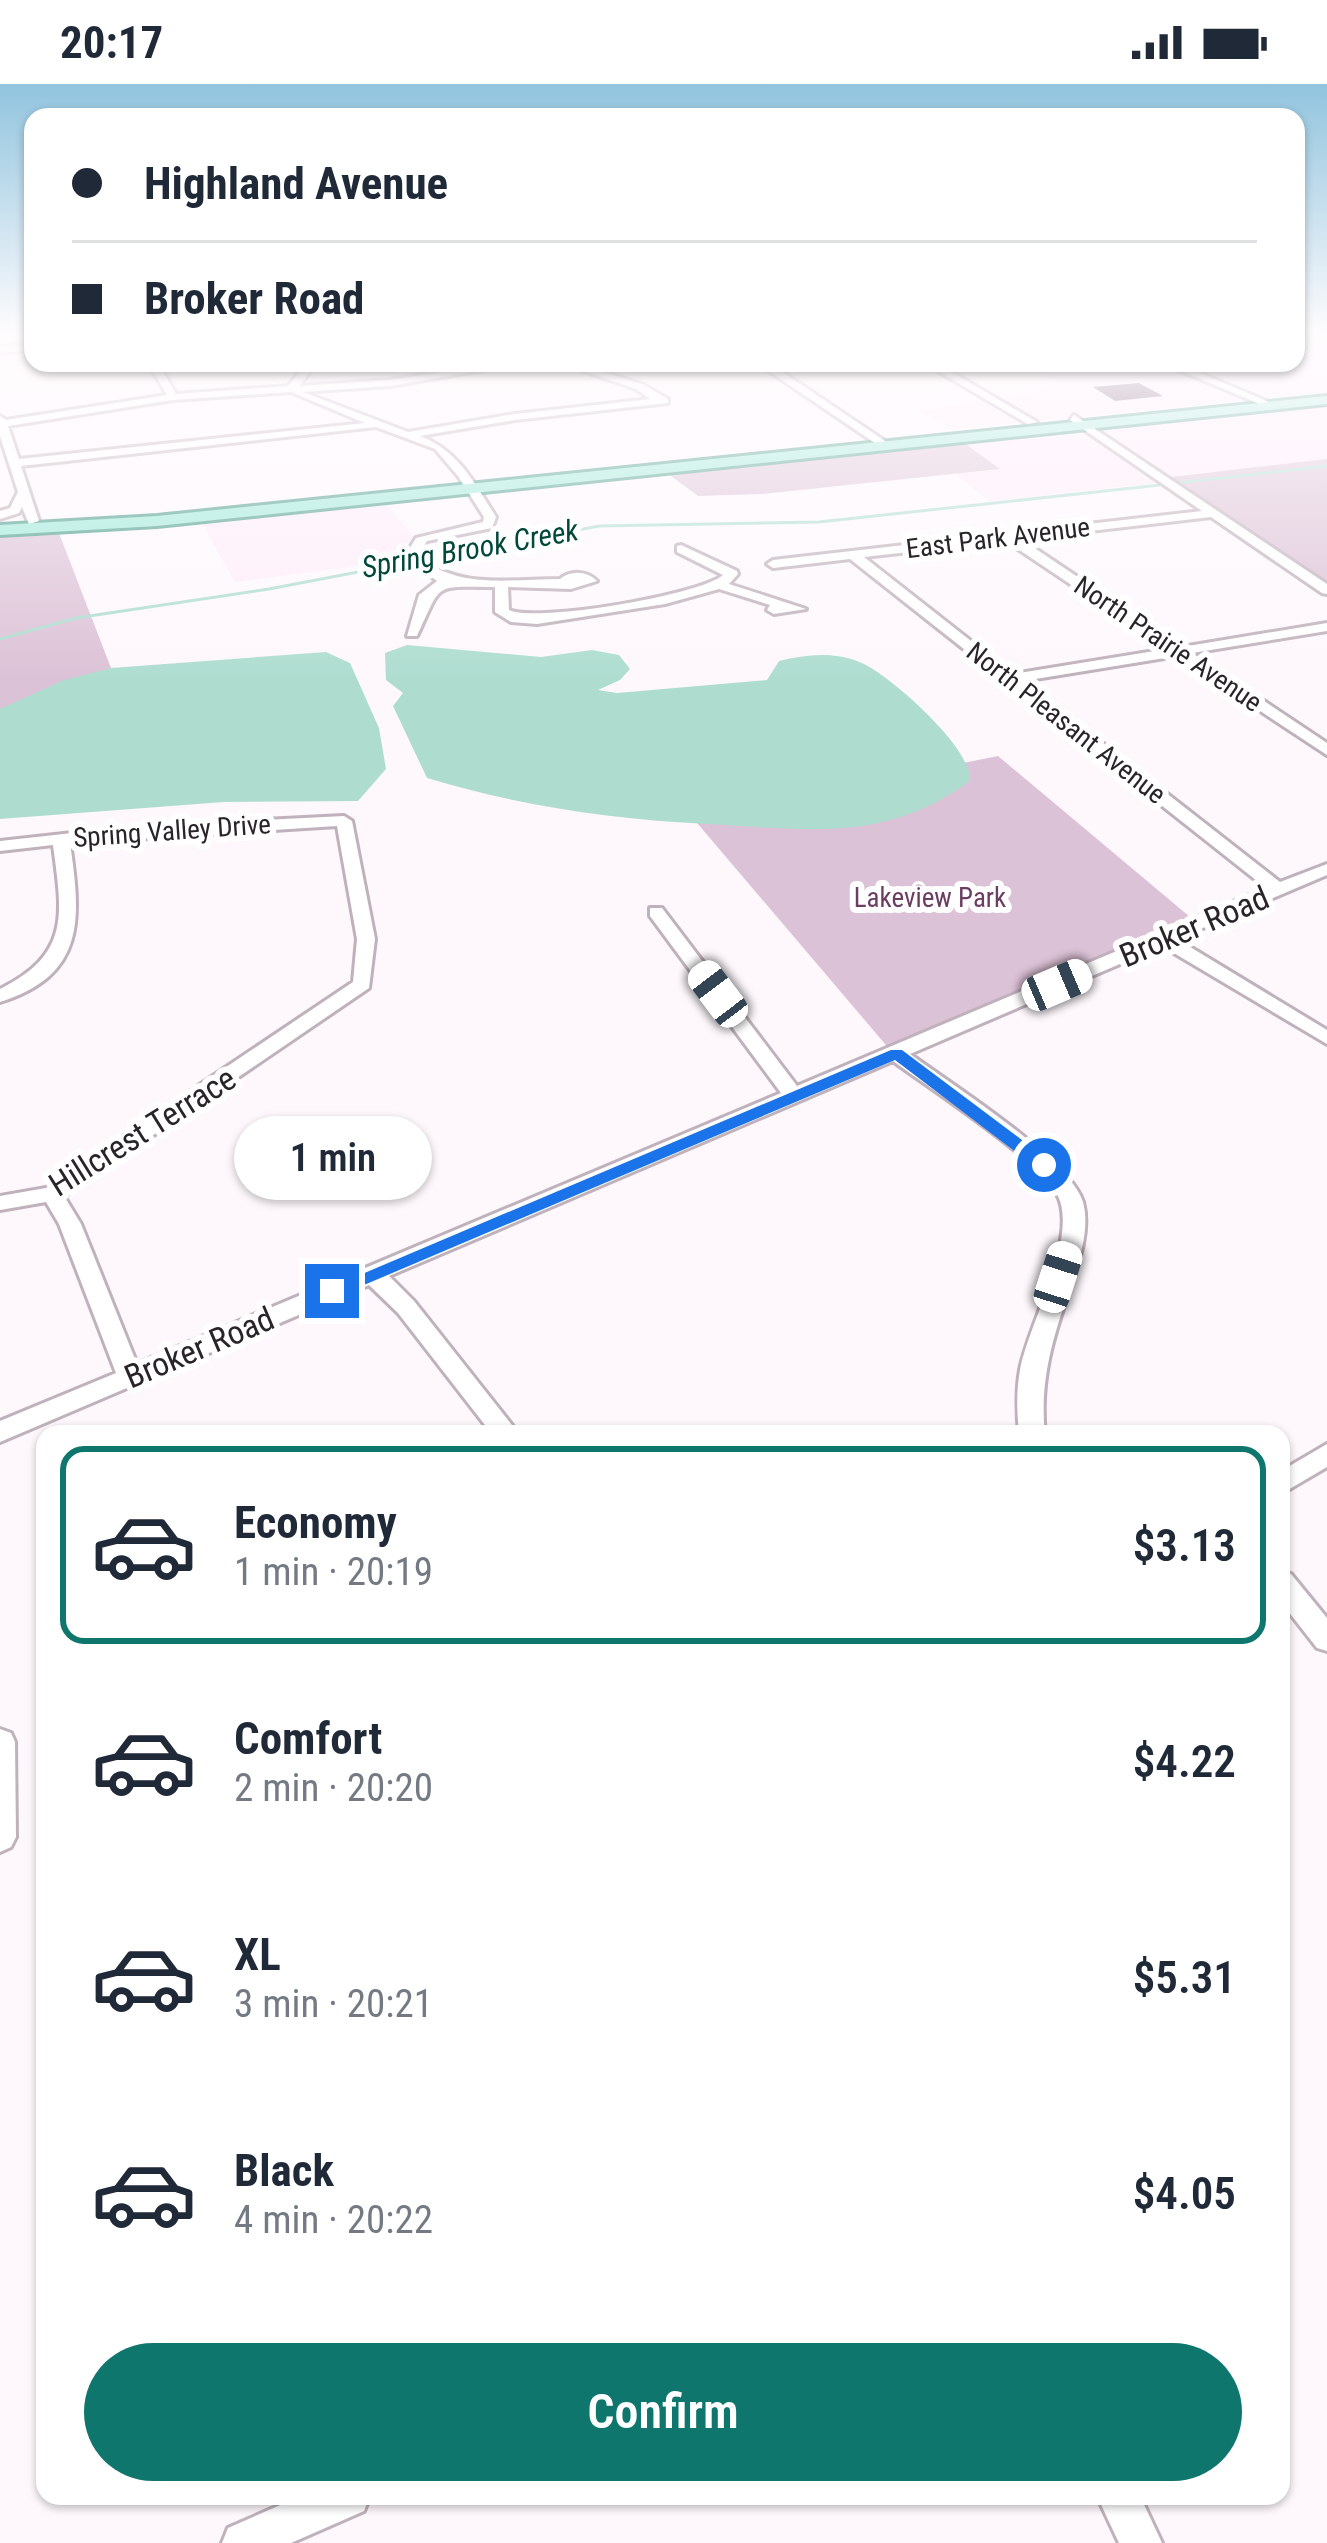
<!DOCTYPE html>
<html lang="en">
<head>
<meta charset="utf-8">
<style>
	:root { --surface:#fff; --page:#f2f2f3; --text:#1f2937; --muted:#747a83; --line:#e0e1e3; --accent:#0f766e }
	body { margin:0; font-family:"Roboto Condensed",sans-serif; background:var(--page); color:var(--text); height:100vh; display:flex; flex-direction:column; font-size:45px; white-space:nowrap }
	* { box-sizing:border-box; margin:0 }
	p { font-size:39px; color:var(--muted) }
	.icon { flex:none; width:66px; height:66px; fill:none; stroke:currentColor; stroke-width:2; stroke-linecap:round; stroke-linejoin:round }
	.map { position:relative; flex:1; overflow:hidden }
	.panel { position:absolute; left:36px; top:1341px; width:1254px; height:1080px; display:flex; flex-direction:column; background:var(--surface); border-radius:24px; box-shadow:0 3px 9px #0004 }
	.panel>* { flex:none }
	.top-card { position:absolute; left:24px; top:24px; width:1281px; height:264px; border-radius:24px; box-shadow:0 3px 9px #0004; display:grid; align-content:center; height:264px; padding:0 48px; background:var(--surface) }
	.end { position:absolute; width:54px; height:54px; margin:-27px; border:15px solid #1a73e8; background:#fff; box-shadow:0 0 0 6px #fff }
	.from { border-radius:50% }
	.bubble { position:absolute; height:84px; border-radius:42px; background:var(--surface); box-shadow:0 3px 9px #0004; font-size:39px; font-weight:600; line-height:84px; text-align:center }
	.car { position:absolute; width:36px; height:72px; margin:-36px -18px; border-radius:15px; box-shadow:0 0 9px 3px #0007; background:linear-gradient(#fff 24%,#345 0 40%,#fff 0 76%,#345 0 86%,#fff 0) }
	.top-card b { display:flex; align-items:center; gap:42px; height:114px; font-size:45px }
	.top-card b+b { border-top:3px solid var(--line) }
	.top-card i { width:30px; height:30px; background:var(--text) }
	ul { padding:21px 0 0; list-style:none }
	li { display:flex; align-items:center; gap:36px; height:198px; margin:0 24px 18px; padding:0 24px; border:6px solid transparent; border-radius:24px }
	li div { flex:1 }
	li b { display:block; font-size:45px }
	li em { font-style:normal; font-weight:600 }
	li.on { border-color:var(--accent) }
	li>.icon { width:108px; height:108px; stroke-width:1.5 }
	.cta { display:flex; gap:24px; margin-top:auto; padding:24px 48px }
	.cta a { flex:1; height:138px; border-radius:72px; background:var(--accent); color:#fff; font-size:48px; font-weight:600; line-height:138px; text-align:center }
	.status { display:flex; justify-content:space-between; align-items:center; height:84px; padding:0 60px; background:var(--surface); direction:ltr }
	.status svg { height:33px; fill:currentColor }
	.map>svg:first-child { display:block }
</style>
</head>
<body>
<div class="status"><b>20:17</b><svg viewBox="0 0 49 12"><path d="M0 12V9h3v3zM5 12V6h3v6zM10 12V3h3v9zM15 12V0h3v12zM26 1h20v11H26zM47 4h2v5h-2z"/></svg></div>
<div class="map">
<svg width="1327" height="2459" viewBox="0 0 1327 2459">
	<rect width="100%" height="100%" fill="#fef8fc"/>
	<!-- built -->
	<g fill="#feedf9">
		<path d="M1296,251H1327V309L1272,314L1182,279H1296Z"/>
		<path d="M1022,279H1165L1254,316L949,345L919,327L1065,302Z"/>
		<path d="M1327,317V375L1166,393L1090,341Z"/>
		<path d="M1082,341L1165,398L990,417L955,390L998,386L956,353Z"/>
		<path d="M381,414L420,460L419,465L432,472L235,498L199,434Z"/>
	</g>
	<!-- green -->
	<g fill="#dcc2d6">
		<path d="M956,353L1000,385L761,410L698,412L659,383Z"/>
		<path d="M1327,375V506L1162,394Z"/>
		<path d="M57,444L111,584L0,629V446Z"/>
		<path d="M998,672L1196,838L891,967L692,733Z"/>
	</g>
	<!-- water -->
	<g fill="#aeddd0">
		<path d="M407,561L541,573L592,566L619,571L630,585L620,596L598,606L617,609L767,596L779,577C807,570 837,567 864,580C893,594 974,666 970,697C883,760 807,745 707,740C611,735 519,722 427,694L393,622L403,609L386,596L385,569Z"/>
		<path d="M326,568L350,579L379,644L386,685L358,717L224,718L0,735V625L64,596L111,584Z"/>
	</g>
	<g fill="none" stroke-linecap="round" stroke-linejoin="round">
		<!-- stream -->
		<g stroke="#aeddd0" stroke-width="3">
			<path d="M1177,399L1327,382"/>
			<path d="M0,555L76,534L269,505L599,442L819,438L1160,401"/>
		</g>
	</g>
	<!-- building -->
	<path fill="#604359" d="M1139,299L1163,312L1115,317L1093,303Z"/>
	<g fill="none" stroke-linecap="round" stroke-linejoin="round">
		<!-- minor casing -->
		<g stroke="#c0b2bc" stroke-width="6">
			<g id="minor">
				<path d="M33,260V266L0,269V263Z"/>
				<path d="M148,279H158L176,310L288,302L307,279H317L299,302L390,296L501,279H525L390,302L303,308L408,348L515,330L650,315L636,305L560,279H575L644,301L668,315V319L515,336L420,352C458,366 475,400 496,433L492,444L427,457L418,471C456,506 511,495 560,495C571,486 587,487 597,497L571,505L508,503L509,526C535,539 701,511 723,491L677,468V462L681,461L737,487L738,490L729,500L806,525L774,530L767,526L770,521L719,505L665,520L537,540L511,538L495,528V503C432,503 443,497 417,552H407L419,511L437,497L405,472L416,454L483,438L484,433L458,392L435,365L376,343L21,382L39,437L29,440L22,423L19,429L0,435V427L10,424L18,408L0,352V332L6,336L167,311ZM291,308L365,339L19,375L8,342L173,316Z"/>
				<path d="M757,279H769L888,359L878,361Z"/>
				<path d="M924,279H936L1037,338L1028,340Z"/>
				<path d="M1162,279H1176L1276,321L1267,323Z"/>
				<path d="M1074,331L1327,500V510L1322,509L1211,433L1021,455L1182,563L1327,539V547L1192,569L1327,659V671L1177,572L1023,597L1280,798L1327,780V791L1177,855L1327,946V960L1162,862L910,970C949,999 1070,1075 1083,1118C1090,1144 1080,1174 1072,1198C1054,1250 1039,1295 1045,1350H1019C1017,1328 1016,1308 1020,1286C1028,1240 1080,1152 1057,1110C1037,1074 931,1005 893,977L389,1192L414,1217L519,1350H492L398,1229L369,1201L0,1358V1337L116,1289L59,1140L46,1118L0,1126V1112L46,1104L353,898L357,855L337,742L70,759C81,835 86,891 0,918V905C71,870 62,830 53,761L0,767V757L127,743L344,732L352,737L375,855L369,904L64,1112L81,1140L137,1280L781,1009L650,832V824H662L797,1002L1266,804L850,475L773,484L767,480L773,476L1202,427L1070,336ZM1006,457L1167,565L1013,590L864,473Z"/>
				<path d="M1327,1360V1383L1281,1410V1387Z"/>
				<path d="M1281,1487L1291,1490L1327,1534V1567L1317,1564L1281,1518Z"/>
				<path d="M0,1645L11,1649L15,1658L16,1753L11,1763L0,1768Z"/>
				<path d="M301,2412H370L364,2427L291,2459H222L228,2444Z"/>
				<path d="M1097,2412H1140L1162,2459H1119Z"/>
			</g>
		</g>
		<!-- major casing -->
		<g stroke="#479b89" stroke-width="6">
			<path id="major" d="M1327,312V320L157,442L0,451V441L157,432Z"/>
		</g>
		<!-- minor -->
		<use href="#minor" fill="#fff" fill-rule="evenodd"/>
		<!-- major -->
		<use href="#major" fill="#9ae9d7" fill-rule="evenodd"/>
	</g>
	<!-- sky -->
	<linearGradient id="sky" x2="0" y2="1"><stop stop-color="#91c4de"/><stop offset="0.42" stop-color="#fffcfe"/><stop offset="1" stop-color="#fffcfe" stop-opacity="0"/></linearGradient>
	<rect width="1327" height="595" fill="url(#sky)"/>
	<!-- route -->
	<path fill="#1a73e8" d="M891,966H902L1050,1077V1085H1038L895,976L338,1212L332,1214L322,1207Z"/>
	<g text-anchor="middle" stroke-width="12" stroke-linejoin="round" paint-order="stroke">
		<!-- far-street labels -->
		<g font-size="27" fill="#292428" stroke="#fff">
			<text transform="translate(998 454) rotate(-7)" y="9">East Park Avenue</text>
			<text transform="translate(1168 560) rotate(34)" y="9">North Prairie Avenue</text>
			<text transform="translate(1066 639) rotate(38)" y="9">North Pleasant Avenue</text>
			<text transform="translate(172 747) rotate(-4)" y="9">Spring Valley Drive</text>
		</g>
		<!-- far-park labels -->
		<g font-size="27" fill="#6a3d61" stroke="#fff">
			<text x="930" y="823">Lakeview Park</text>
		</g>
		<!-- far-water labels -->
		<g font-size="30" font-style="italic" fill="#01473a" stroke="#fff">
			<text transform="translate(470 465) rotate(-10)" y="10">Spring Brook Creek</text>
		</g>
		<!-- street labels -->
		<g font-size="33" fill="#292428" stroke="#fff">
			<text transform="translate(1194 842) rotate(-23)" y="12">Broker Road</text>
			<text transform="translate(142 1047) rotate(-32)" y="12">Hillcrest Terrace</text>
			<text transform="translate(199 1263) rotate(-23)" y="12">Broker Road</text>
		</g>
	</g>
</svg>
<i class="end from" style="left:1044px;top:1081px"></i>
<i class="end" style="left:332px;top:1207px"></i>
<div class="bubble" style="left:234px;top:1032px;width:198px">1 min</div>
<i class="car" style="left:1057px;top:901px;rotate:67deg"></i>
<i class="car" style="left:718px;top:910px;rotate:323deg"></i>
<i class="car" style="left:1058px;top:1193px;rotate:18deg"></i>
<div class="top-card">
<b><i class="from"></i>Highland Avenue</b>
<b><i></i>Broker Road</b>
</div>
<section class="panel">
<ul>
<li class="on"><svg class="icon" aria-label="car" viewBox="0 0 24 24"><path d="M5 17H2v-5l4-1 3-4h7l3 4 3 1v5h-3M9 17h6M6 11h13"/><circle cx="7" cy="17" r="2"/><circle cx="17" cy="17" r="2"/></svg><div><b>Economy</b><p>1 min · 20:19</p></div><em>$3.13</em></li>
<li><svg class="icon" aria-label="car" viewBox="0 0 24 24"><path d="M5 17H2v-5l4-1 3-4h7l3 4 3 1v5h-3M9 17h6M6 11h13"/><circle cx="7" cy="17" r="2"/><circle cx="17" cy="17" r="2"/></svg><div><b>Comfort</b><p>2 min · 20:20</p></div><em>$4.22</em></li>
<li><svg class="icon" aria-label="car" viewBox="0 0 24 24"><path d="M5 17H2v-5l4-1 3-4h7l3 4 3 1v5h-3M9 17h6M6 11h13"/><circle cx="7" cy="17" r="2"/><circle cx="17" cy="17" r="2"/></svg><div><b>XL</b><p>3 min · 20:21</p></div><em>$5.31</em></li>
<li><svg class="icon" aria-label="car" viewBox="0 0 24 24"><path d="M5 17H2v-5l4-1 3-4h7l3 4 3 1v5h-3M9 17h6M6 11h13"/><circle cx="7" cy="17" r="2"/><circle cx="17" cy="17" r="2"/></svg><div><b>Black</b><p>4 min · 20:22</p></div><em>$4.05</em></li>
</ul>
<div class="cta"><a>Confirm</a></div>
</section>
</div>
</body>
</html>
